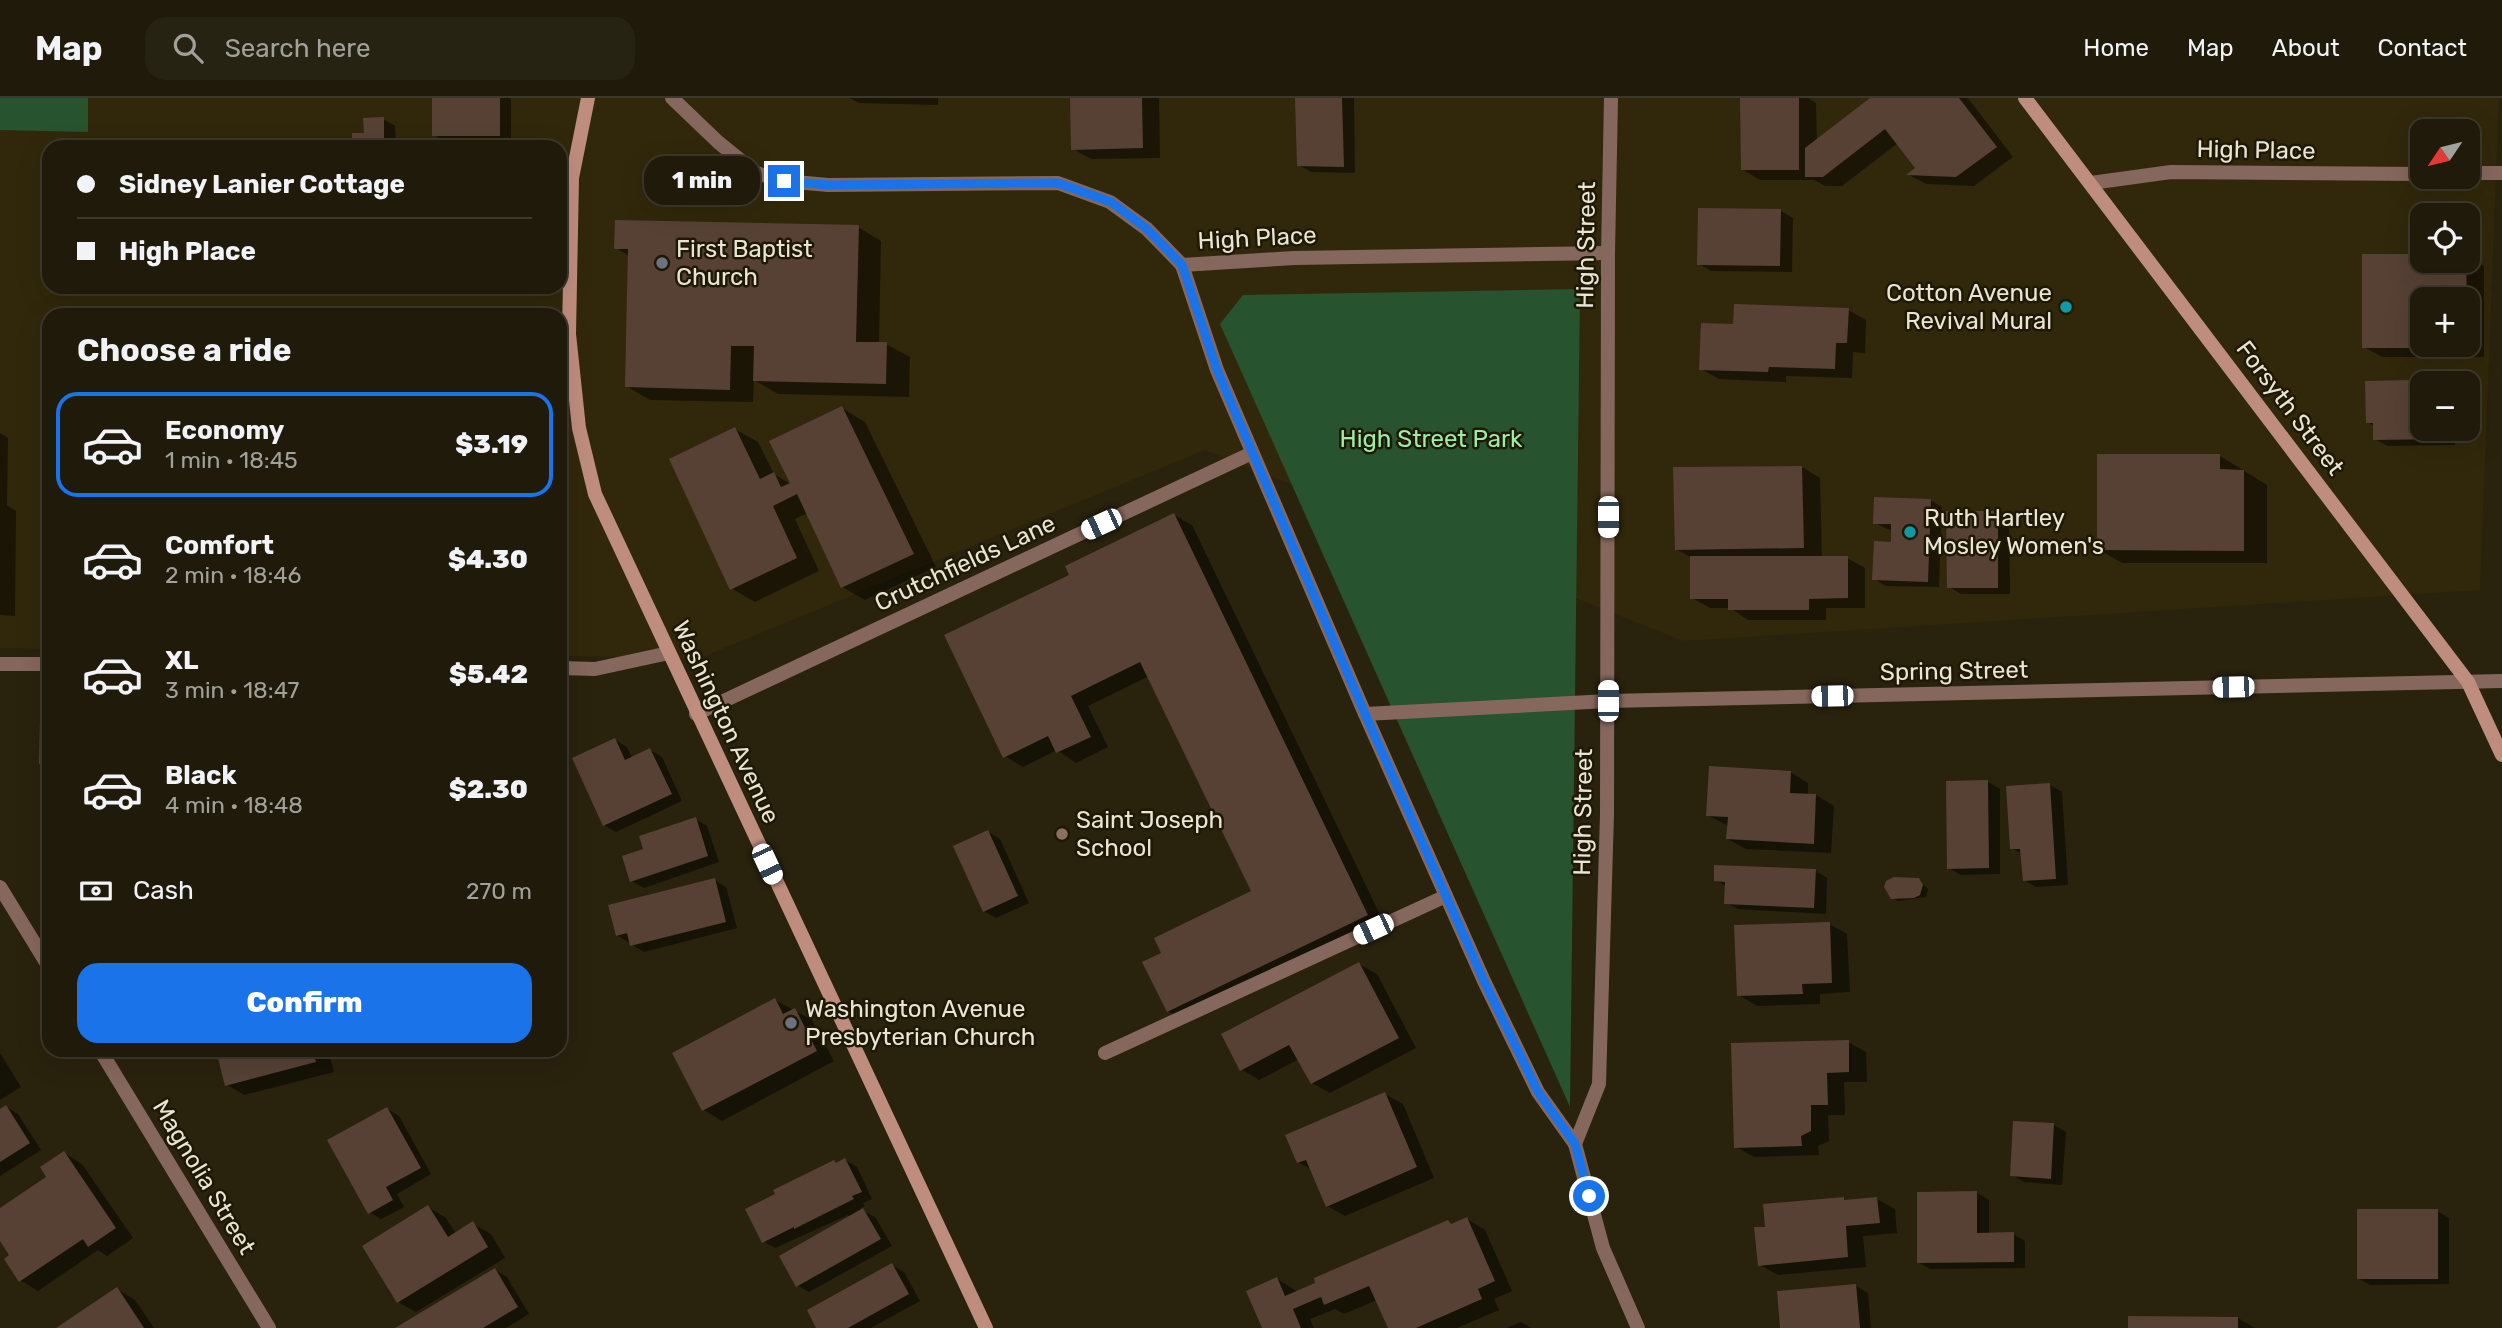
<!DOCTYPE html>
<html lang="en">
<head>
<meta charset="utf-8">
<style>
	:root { --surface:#1f1a0a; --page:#272313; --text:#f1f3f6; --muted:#a1a19c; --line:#3c382b; --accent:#1a73e8 }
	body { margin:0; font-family:Rubik,sans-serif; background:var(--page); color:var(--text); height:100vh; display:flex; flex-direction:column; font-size:26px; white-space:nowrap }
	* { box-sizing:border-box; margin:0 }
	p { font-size:23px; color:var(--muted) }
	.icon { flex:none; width:38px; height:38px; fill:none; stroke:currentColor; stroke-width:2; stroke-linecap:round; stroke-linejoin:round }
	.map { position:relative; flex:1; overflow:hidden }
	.side { position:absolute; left:42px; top:210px; width:525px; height:749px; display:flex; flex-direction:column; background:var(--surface); border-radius:21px; box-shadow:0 7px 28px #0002,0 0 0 2px var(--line) }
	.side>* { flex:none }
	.hud { position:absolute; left:42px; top:42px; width:525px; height:154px; border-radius:21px; box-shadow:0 7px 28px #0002,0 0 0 2px var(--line); display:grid; align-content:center; height:154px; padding:0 35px; background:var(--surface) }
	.needle { width:46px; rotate:235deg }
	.tools { position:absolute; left:2410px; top:21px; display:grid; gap:14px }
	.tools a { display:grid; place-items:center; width:70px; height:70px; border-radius:14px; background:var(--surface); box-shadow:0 7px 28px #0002,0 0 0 2px var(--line); font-size:35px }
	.end { position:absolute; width:32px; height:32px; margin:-16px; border:9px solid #1a73e8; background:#fff; box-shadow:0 0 0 4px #fff }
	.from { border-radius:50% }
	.bubble { position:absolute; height:49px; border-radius:21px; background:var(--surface); box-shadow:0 7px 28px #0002,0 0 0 2px var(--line); font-size:23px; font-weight:800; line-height:49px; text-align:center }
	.car { position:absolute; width:21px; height:42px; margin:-21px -10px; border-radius:9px; box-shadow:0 0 5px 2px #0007; background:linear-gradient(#fff 24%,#345 0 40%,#fff 0 76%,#345 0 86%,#fff 0) }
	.hud b { display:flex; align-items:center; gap:24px; height:66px; font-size:26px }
	.hud b+b { border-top:2px solid var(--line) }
	.hud i { width:18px; height:18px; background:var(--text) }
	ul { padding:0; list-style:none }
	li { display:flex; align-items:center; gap:21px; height:105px; margin:0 14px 10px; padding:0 21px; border:4px solid transparent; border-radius:21px }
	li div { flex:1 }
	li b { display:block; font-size:26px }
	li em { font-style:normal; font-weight:800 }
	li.on { border-color:var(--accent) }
	li>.icon { width:63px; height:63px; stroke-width:1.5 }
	h2 { padding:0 35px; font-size:32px; line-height:84px }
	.pay { display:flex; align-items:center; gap:18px; height:77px; padding:0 35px; font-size:26px }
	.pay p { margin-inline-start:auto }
	.button { display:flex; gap:14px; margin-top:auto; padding:14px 35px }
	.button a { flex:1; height:80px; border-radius:21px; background:var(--accent); color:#fff; font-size:28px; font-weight:800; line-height:80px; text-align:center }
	header { display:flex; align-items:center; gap:42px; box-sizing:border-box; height:98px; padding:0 35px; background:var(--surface); border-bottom:2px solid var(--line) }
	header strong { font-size:33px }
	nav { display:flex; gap:38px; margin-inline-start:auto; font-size:24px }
	.search { width:490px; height:63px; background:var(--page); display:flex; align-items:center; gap:18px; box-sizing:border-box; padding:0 24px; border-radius:21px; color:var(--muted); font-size:26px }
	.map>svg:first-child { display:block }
</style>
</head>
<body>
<header>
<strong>Map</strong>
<div class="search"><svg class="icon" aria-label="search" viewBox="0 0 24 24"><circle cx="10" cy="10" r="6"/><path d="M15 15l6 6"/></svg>Search here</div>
<nav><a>Home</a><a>Map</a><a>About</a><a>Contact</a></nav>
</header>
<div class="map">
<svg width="2502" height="1230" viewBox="0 0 2502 1230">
	<rect width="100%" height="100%" fill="#29220d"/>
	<!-- built -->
	<path fill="#31280b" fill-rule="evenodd" d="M0,0H2499L2480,492L1683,543L1205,352L700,560L560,558V217H49V551L0,550ZM2422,33H2468V79H2422ZM49,49H560V189H49ZM2422,117H2468V163H2422ZM2422,201H2468V247H2422ZM2422,285H2468V331H2422Z"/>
	<!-- green -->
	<g fill="#27532e">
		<path d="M0,0H88V34L0,32Z"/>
		<path d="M1580,191L1570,1009L1220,226L1243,197Z"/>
	</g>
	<!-- shadow -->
	<g fill="#0007" fill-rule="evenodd">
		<path d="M434,0H511V44H446L434,37Z"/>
		<path d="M850,0H938V7L859,5Z"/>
		<path d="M1072,0H1159L1160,60L1091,61L1073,51Z"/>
		<path d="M1296,0H1354L1355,75L1311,74L1299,67Z"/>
		<path d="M1742,0H1808L1816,5L1817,43L1873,0H1968L2013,59L1974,88L1926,86L1909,77L1917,71L1898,45L1842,88H1825L1814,82H1760L1742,71Z"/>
		<path d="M383,21L395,28L396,43L407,49H354Z"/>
		<path d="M1781,113L1793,120L1792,174L1711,173L1699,166Z"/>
		<path d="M858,129L881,143L879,246H886L910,259L909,299L778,296L754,282L753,304L650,302L626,288L629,158L616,150Z"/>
		<path d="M2422,158V163H2468V159L2484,168V259H2382L2364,249ZM2422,201H2468V247H2422Z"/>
		<path d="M443,189H506V197H455Z"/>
		<path d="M1848,212L1866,222L1865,255L1853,254L1852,280L1786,278V284L1719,281L1701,271L1735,228Z"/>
		<path d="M2464,283L2476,290L2477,340L2455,341V347L2387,348L2375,341V328L2367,324L2366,285ZM2422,285H2468V331H2422Z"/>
		<path d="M842,310L865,324L936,469L865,502L842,489L808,415L795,421L819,473L755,504L731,490L735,331L758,344L774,376L792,387Z"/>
		<path d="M0,335L8,340L7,407L16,413L15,518L0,517Z"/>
		<path d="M2220,358L2267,387V465H2122L2098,451Z"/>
		<path d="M1802,369L1820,380L1822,460H1847L1865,470V510H1826V522H1748L1730,510H1710L1692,500V460L1676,451Z"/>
		<path d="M1930,402L1942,409L1939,489L1886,488L1874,481L1892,445L1893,432L1887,431L1875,425Z"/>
		<path d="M1997,414L2009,421L2010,496H1961L1949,489Z"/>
		<path d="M1174,417L1192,427L1385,827L1186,923L1168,913L1163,855L1253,794L1149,578L1088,608L1108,649L1076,665L1057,652L1023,669L1005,658L1071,477Z"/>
		<path d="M615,642L627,649L632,660L650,652L662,659L682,703L616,734L604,727Z"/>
		<path d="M1790,674L1808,685V697H1816L1834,708L1831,755L1746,751L1728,741L1729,728L1707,717Z"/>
		<path d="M1988,684L2000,691V776L1961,777L1949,770Z"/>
		<path d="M2050,687L2062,694L2068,787L2036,789L2024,782L2022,756L2012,750Z"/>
		<path d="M695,721L707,728L719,764L644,790L632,783L645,752Z"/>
		<path d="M988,734L1000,741L1029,805L996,820L984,813Z"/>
		<path d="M1816,773L1827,780L1826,816L1738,811L1726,805L1727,789L1716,782Z"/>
		<path d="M714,782L726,789L737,830L644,854L617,837Z"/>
		<path d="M1918,782L1928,791L1926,799L1898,803L1892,799Z"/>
		<path d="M1829,826L1847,836L1850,894L1820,896V906L1757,908L1739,897Z"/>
		<path d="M1359,866L1377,876L1416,950L1330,995L1312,985L1299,961L1259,982L1241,971Z"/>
		<path d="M775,902L812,922L834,963L722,1023L704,1012L674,956Z"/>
		<path d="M1848,944L1866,954L1867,984H1844L1845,1017H1828L1829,1043L1818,1048L1819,1057L1754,1059L1736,1049Z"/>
		<path d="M201,952H328L334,974L244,997L226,986L220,959L216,960Z"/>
		<path d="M0,955L21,989L0,1002Z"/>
		<path d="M1385,996L1403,1006L1434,1080L1345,1118L1327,1108L1312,1072L1298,1064Z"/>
		<path d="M6,1009L18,1016L41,1052L0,1078V1013Z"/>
		<path d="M387,1011L399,1018L431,1076L397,1096L404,1109L381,1121L369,1114Z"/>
		<path d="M2054,1027L2066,1034L2062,1087L2024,1084L2012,1077Z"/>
		<path d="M64,1055L82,1066L133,1140L107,1158L98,1152L38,1193L20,1182L11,1157L0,1140V1112L48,1080Z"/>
		<path d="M845,1062L857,1069L872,1101L863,1105L865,1108L860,1111L875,1119L892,1148L809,1194L797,1187L850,1119L848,1117L775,1150L763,1143L834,1064L838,1066Z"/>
		<path d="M1977,1095L1989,1102V1136H2013L2025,1143V1170L1930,1171L1918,1164Z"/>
		<path d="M1843,1101L1849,1104L1877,1101L1895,1111L1897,1135L1863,1138L1866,1169L1778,1177L1760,1167L1767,1130Z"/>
		<path d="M428,1109L446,1120L456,1136L473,1126L491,1136L505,1160L416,1214L398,1204Z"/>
		<path d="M2437,1113L2449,1120V1186L2370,1187L2358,1180Z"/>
		<path d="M1467,1121L1485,1132L1512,1193L1494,1201L1499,1212L1457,1230H1389L1377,1202L1344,1216L1335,1211L1310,1221L1314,1230H1264L1277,1181L1295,1192L1296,1195L1448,1124L1454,1127Z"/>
		<path d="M892,1167L904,1174L920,1203L871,1230H818Z"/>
		<path d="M495,1172L507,1179L529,1216L506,1230H398Z"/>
		<path d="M1856,1188L1868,1195L1871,1230H1782Z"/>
		<path d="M117,1191L135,1202L154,1230H59Z"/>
		<path d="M2238,1220L2254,1230H2130Z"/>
		<path d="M1521,1224L1531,1230H1507Z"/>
	</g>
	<!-- building -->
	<g fill="#574135">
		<rect x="432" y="0" width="68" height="38"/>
		<path d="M1070,0H1142L1143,50L1071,52Z"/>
		<path d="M1295,0H1342L1344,69L1297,68Z"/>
		<path d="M1740,0H1799V72H1741Z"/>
		<path d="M1870,0H1959L1997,49L1956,79L1906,77L1915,70L1885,31L1823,79H1805V50Z"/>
		<path d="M384,19V41H396L397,49H352V35H364L363,20Z"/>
		<path d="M1698,110L1781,111L1780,168L1697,167Z"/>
		<path d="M615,122L859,127L856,244H887L886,286L753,283L754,248H731L730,292L625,289L628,151H614Z"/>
		<path d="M2362,156H2422V163H2466L2467,201H2422V247H2467V250H2362Z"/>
		<path d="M1734,206L1849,210L1847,245H1836L1835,271L1769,269L1768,274L1699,272L1701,225L1733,226Z"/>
		<path d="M2464,281V285H2422V331H2465V334L2443,335V341L2373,342V325H2366L2365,283Z"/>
		<path d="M842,308L914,456L841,490L797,396L773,408L797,460L730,492L669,361L735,329L760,381L774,374L781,389L790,385L769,343Z"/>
		<path d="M2097,356H2220V371L2244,372V453L2097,452Z"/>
		<path d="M1802,368L1804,450L1675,452L1673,369Z"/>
		<path d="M1874,399L1931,401L1928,484L1872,482L1874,443L1891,444V426H1873Z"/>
		<path d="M1946,413H1998V490H1947Z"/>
		<path d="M1174,415L1368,817L1167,914L1142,864L1161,855L1154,840L1251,793L1140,564L1071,598L1091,639L1056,655L1048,638L1003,660L944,537L1069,477L1065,468Z"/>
		<path d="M1690,458H1848V500L1809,501V512H1728V501H1690Z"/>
		<path d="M40,620H49V666H39Z"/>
		<path d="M615,640L625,662L650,650L672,696L603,728L572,660Z"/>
		<path d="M1709,668L1791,673L1790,695L1816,696L1814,746L1726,741L1728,719L1706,718Z"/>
		<path d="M1988,682L1989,770L1947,771L1946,683Z"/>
		<path d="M2050,685L2056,781L2023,783L2020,751H2010L2006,688Z"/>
		<path d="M696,719L708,758L630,784L622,758L643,751L639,738Z"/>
		<path d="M988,732L1018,798L983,814L953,748Z"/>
		<path d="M1714,767L1816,771L1814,810L1724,806L1725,784L1714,783Z"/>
		<path d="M1894,779L1919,780L1923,787L1920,797L1914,800L1891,801L1884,789L1886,783Z"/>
		<path d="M715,780L726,824L630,848L627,835L616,838L608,807Z"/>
		<path d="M1830,824L1832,885L1802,886L1803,896L1737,898L1734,827Z"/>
		<path d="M1359,864L1399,940L1311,986L1289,947L1240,973L1221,936Z"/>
		<path d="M775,900L783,916L795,910L817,953L702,1013L672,955Z"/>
		<path d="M1849,942V974L1827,975L1828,1007H1811V1033L1801,1038L1802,1048L1734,1050L1731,945Z"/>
		<path d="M216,952H313L316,964L225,988Z"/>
		<path d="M1385,994L1417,1069L1326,1109L1306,1062L1297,1065L1285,1037Z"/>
		<path d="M6,1007L30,1045L0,1064V1011Z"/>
		<path d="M387,1009L421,1070L386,1089L393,1102L368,1116L327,1042Z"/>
		<path d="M2013,1023L2054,1025L2051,1081L2010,1078Z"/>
		<path d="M64,1053L116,1130L88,1149L83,1141L19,1184L4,1161L9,1157L0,1143V1110L46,1079L40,1069Z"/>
		<path d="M845,1060L862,1094L852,1098L854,1101L794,1131V1129L762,1145L745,1111L775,1096L773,1092L834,1062L836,1065Z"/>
		<path d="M1977,1093V1135L2014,1134V1164L1917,1165V1094Z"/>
		<path d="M1844,1099V1102L1877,1099L1880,1125L1846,1128L1848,1159L1758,1168L1754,1129H1765L1763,1106Z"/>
		<path d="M428,1107L448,1139L473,1123L488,1149L397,1205L362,1148Z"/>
		<path d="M863,1110L881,1141L796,1189L779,1158Z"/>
		<rect x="2357" y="1111" width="81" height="70"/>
		<path d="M1467,1119L1495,1183L1478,1191L1482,1201L1416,1230H1388L1369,1188L1324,1207L1321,1199L1293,1211L1301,1230H1262L1246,1193L1277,1179L1285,1198L1315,1185L1314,1180L1448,1122L1451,1126Z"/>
		<path d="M892,1165L909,1196L848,1230H816L807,1212Z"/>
		<path d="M495,1170L518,1209L483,1230H395Z"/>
		<path d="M1856,1186L1860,1230H1780L1777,1193Z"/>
		<path d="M117,1189L144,1230H56Z"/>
		<path d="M2128,1218L2238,1219V1230H2128Z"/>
	</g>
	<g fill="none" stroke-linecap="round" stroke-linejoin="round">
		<!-- street -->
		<g stroke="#86675d" stroke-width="14">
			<path d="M672,0L718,44L756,75L784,83L828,87L1058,85L1110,104L1147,131L1182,167L1294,160L1608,155"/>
			<path d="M2468,75H2502"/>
			<path d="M2091,85L2171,74L2422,76"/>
			<path d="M1182,167L1217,272L1365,616L1484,883L1538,994L1575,1046L1603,1150L1638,1230"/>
			<path d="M0,566H49"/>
			<path d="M560,570L595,571L669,555"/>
			<path d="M696,616L1252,355"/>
			<path d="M1365,616L1608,603L2502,583"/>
			<path d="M0,789L49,869"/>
			<path d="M100,952L269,1230"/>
			<path d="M1105,955L1446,798"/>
			<path d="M1575,1046L1599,986L1607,716L1608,155L1611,0"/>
		</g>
		<!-- secondary -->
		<g stroke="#bf8d7e" stroke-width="14">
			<path d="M588,0L572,80L569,236L579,330L595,396L986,1230"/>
			<path d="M2025,0L2468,584L2502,657"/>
		</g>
	</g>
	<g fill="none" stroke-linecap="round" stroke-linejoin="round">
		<!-- route -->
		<path stroke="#1a73e8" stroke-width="9" d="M784,83L828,87L1058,85L1111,104L1147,131L1182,167L1217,272L1365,616L1484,883L1538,994L1575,1046L1589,1098"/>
	</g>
	<!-- markers -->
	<g fill="#6b7280" stroke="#1f1904" stroke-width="2.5">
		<circle cx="662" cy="165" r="7"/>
		<circle cx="791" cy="925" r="7"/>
	</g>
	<g fill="#0f9aa8" stroke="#1f1904" stroke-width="2.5">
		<circle cx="2066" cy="209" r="7"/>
		<circle cx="1910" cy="434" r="7"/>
	</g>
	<circle fill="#8d6e63" stroke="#1f1904" stroke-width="2.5" cx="1062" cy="736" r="7"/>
	<g text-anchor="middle" stroke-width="5" stroke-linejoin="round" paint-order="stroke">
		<!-- street labels -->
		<g font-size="24" fill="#e8e4d6" stroke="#1f1904">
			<text transform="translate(2256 52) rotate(1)" y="8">High Place</text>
			<text transform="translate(1257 140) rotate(-3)" y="8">High Place</text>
			<text transform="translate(1586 147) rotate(-89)" y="8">High Street</text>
			<text transform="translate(2290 310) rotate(53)" y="8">Forsyth Street</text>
			<text transform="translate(965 465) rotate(-25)" y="8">Crutchfields Lane</text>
			<text transform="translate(1954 573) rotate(-1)" y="8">Spring Street</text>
			<text transform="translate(726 624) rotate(65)" y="8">Washington Avenue</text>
			<text transform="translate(1583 714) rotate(-89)" y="8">High Street</text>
			<text transform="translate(204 1079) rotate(59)" y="8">Magnolia Street</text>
		</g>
		<!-- poi labels -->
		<g font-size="24" fill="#e8e4d6" stroke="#1f1904" text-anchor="start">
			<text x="676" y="159">First Baptist<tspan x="676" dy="28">Church</tspan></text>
			<text x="2052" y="203" text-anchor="end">Cotton Avenue<tspan x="2052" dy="28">Revival Mural</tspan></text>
			<text x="1924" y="428">Ruth Hartley<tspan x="1924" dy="28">Mosley Women's</tspan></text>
			<text x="1076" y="730">Saint Joseph<tspan x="1076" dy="28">School</tspan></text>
			<text x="805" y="919">Washington Avenue<tspan x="805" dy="28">Presbyterian Church</tspan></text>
		</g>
		<!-- park labels -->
		<g font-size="24" fill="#9ceca6" stroke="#1f1904">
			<text x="1431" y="349">High Street Park</text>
		</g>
	</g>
</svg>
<div class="tools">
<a><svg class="needle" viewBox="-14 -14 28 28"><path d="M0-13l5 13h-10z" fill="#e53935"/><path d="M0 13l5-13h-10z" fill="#a1a19c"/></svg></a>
<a><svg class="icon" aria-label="locate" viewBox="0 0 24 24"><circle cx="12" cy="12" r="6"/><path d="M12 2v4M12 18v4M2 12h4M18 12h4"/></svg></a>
<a>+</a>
<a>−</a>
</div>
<i class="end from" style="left:1589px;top:1098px"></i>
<i class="end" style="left:784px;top:83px"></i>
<div class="bubble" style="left:644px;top:58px;width:116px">1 min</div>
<i class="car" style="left:1608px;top:419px;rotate:180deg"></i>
<i class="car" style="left:1101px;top:426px;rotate:245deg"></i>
<i class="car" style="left:2233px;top:589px;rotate:269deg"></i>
<i class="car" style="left:1832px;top:598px;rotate:269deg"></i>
<i class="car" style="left:1608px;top:603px;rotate:0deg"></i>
<i class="car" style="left:767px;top:766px;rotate:155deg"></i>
<i class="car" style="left:1373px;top:831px;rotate:245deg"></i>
<div class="hud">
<b><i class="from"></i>Sidney Lanier Cottage</b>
<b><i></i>High Place</b>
</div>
<section class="side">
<h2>Choose a ride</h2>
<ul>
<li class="on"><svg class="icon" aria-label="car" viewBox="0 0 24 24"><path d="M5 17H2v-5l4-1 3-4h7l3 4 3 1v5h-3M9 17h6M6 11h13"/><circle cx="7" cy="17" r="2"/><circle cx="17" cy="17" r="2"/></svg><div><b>Economy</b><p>1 min · 18:45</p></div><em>$3.19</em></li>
<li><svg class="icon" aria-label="car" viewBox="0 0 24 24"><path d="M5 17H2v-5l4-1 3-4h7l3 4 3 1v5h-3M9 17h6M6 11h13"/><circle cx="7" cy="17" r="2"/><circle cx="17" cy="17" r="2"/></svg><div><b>Comfort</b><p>2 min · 18:46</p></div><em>$4.30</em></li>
<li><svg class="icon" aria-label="car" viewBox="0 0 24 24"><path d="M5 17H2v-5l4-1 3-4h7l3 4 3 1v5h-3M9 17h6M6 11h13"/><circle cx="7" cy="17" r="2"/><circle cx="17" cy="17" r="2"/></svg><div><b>XL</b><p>3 min · 18:47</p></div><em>$5.42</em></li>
<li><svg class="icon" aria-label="car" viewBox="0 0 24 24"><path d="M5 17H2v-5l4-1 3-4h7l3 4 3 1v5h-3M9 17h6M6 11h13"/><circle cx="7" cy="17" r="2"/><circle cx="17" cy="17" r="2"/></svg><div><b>Black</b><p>4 min · 18:48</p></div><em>$2.30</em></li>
</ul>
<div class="pay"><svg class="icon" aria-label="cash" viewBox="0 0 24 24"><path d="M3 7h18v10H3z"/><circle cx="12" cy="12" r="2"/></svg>Cash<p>270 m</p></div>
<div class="button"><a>Confirm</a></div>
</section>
</div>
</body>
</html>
